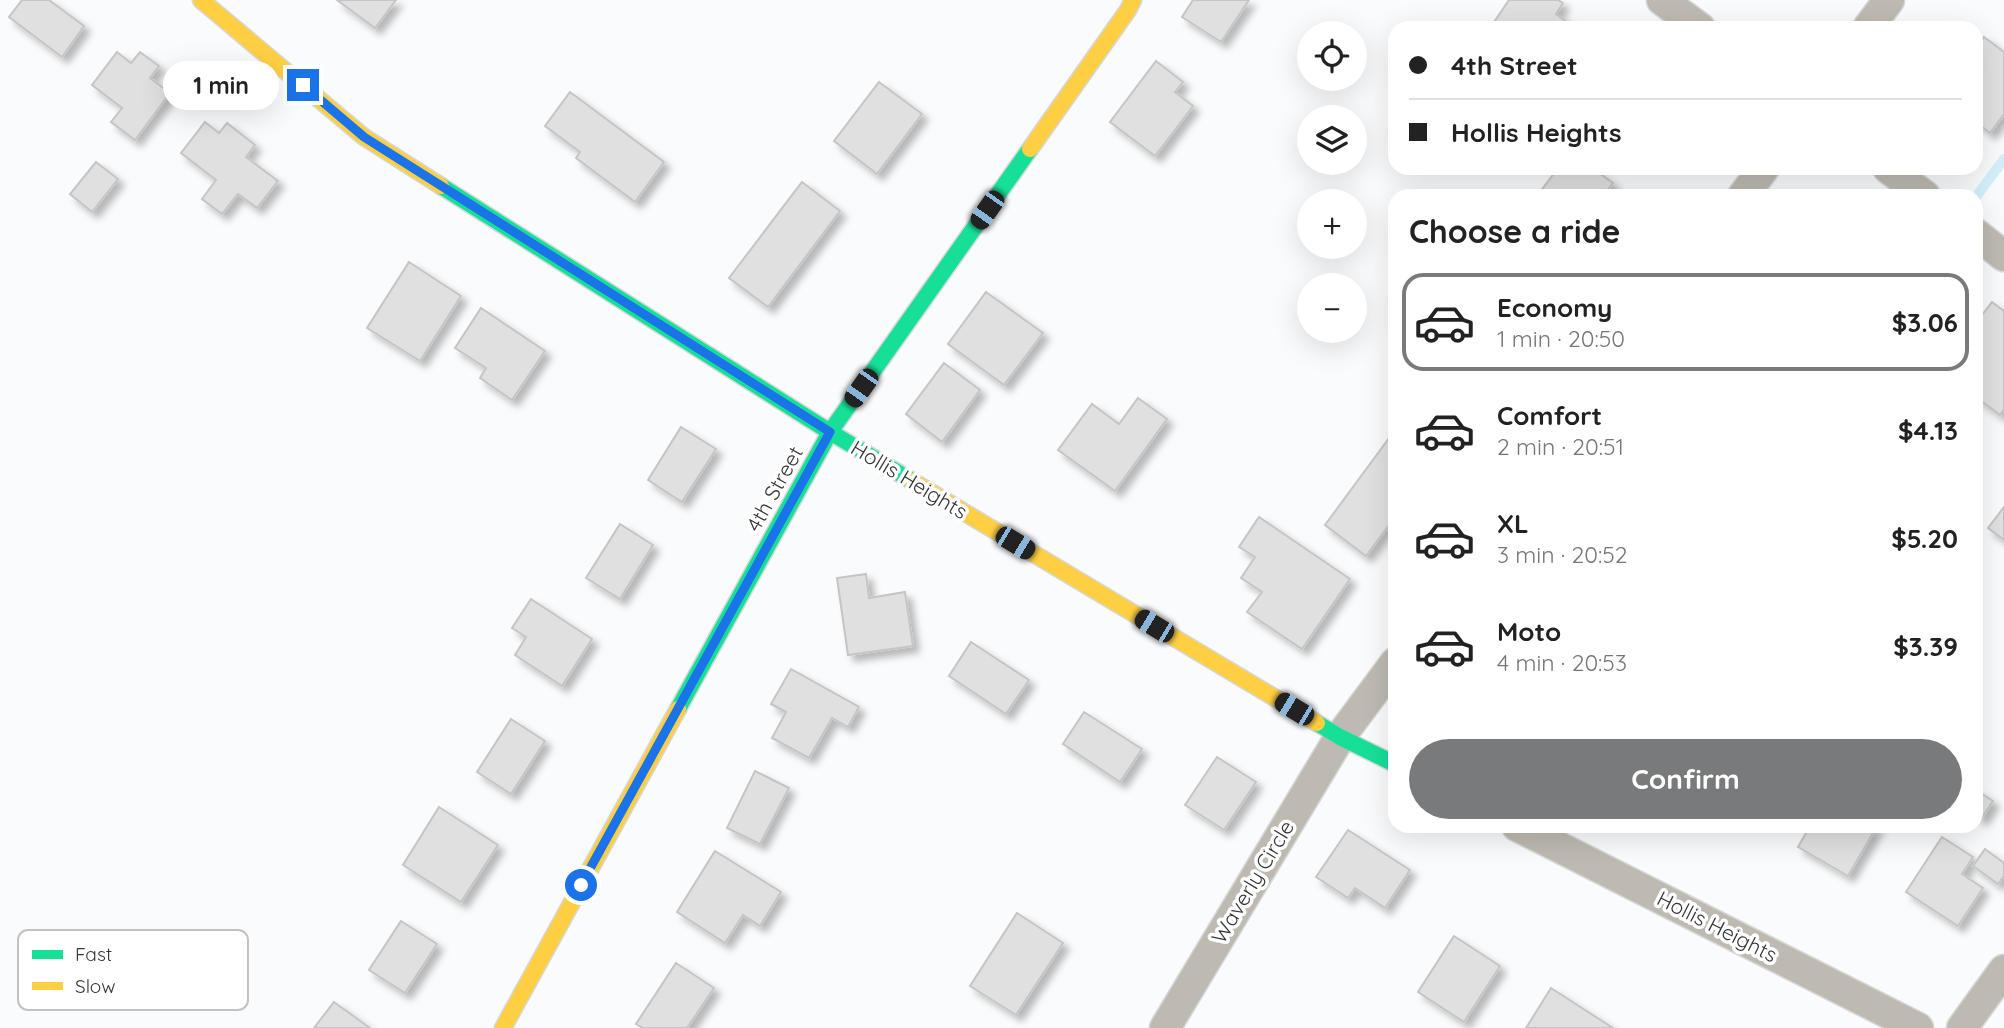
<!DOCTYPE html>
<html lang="en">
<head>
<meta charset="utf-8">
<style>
	:root { --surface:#fff; --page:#f2f2f2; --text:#222; --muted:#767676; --line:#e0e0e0; --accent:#797a7b }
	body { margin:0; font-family:Quicksand,sans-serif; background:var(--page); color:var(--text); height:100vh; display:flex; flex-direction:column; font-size:26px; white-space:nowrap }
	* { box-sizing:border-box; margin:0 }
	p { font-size:23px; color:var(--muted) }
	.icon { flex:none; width:38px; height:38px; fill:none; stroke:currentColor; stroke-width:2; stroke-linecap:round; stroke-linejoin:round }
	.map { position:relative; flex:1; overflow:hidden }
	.panel { position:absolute; left:1388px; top:189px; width:595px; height:644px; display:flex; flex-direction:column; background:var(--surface); border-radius:21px; box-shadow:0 7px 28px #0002 }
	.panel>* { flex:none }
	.hud { position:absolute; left:1388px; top:21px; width:595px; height:154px; border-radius:21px; box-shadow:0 7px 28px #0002; display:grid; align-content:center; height:154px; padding:0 21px; background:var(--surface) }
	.tools { position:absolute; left:1297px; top:21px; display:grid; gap:14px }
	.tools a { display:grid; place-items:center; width:70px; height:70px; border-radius:50%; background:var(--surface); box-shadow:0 7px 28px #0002; font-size:35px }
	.end { position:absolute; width:32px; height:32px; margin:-16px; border:9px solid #1a73e8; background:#fff; box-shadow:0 0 0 4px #fff }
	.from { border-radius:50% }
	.bubble { position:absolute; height:49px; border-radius:24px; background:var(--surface); box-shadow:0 7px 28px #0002; font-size:23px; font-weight:700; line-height:49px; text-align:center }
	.car { position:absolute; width:21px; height:42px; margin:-21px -10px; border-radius:9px; box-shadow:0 0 5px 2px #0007; background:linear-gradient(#222 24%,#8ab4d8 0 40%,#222 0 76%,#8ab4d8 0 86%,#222 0) }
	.hud b { display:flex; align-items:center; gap:24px; height:66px; font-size:26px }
	.hud b+b { border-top:2px solid var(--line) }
	.hud i { width:18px; height:18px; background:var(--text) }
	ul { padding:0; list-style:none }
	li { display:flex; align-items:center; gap:21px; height:98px; margin:0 14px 10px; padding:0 7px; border:4px solid transparent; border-radius:21px }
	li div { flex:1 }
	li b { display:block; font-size:26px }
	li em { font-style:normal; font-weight:700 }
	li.active { border-color:var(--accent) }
	li>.icon { width:63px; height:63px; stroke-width:1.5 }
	h2 { padding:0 21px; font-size:32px; line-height:84px }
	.button { display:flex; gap:14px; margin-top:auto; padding:14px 21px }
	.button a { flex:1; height:80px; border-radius:42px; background:var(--accent); color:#fff; font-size:28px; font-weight:700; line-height:80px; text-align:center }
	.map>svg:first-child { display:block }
</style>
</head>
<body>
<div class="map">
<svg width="2004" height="1028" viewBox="0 0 2004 1028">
	<defs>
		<filter id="shadow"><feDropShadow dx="6" dy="6" stdDeviation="3.5" flood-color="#0004"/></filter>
	</defs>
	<rect width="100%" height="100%" fill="#fafbfc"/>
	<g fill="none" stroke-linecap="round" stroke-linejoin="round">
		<!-- stream -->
		<path stroke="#d2effb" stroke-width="10" d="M1976,197L2004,159"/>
	</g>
	<!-- building -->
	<g fill="#e0e0e0" stroke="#c5c5c6" stroke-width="2" filter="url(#shadow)">
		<path d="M22,0H49L84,26L62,57L9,17Z"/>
		<path d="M337,0H396L375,28Z"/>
		<path d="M1193,0H1249L1221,42L1182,17Z"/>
		<path d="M1509,0H1558L1563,3L1556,14L1575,28H1490Z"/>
		<path d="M1984,37L2004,52V114L1990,133L1976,122V49Z"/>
		<path d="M117,52L131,63L140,52L159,66L150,78L170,93L135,140L111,122L122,108L92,85Z"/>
		<path d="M1156,61L1183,82L1175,92L1193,106L1155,156L1110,122Z"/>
		<path d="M879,82L922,114L877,174L834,141Z"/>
		<path d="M570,92L664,162L635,202L576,158L580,152L545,126Z"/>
		<path d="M205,122L219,133L227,123L255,145L246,157L278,181L257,208L238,194L222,214L202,199L216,180L181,153Z"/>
		<path d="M96,162L118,179L92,212L70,194Z"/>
		<path d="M1558,168H1592L1613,183L1603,196H1537Z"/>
		<path d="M802,182L840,211L768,307L729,278Z"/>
		<path d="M409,262L461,296L420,361L367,328Z"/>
		<path d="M986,292L1043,333L1004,385L948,344Z"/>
		<path d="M1992,302L2004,311V409L2000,415L1976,397V389L1980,383L1976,380V323Z"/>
		<path d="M481,308L545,351L512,400L480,378L486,368L455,348Z"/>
		<path d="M944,363L980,390L942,442L906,414Z"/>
		<path d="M1138,398L1167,419L1115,491L1058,450L1092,404L1119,424Z"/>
		<path d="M681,427L716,449L682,502L648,480Z"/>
		<path d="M1395,430V517L1366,556L1325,525Z"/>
		<path d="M2004,507V540L1988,528Z"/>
		<path d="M1259,517L1350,579L1302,649L1247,612L1262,592L1241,578L1255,557L1239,547Z"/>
		<path d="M620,524L653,545L620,599L586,578Z"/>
		<path d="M866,574L869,598L905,592L913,646L848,655L837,578Z"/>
		<path d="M531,599L592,639L562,686L515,655L526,637L512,628Z"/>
		<path d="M971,642L1029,680L1006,714L949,676Z"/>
		<path d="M791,669L859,707L848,727L832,718L809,758L772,738L786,712L771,704Z"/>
		<path d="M1084,712L1142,749L1120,782L1063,744Z"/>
		<path d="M511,719L545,741L511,794L477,772Z"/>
		<path d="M1217,757L1256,782L1224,830L1185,805Z"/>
		<path d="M755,771L789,788L760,844L727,828Z"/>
		<path d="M1976,790L1993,801L1981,819L1976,815Z"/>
		<path d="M439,807L498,845L461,902L403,865Z"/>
		<path d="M1810,826H1877L1848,876L1798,847Z"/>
		<path d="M1348,830L1410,870L1385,908L1355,888L1348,898L1316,877Z"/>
		<path d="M1942,837L1973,857L1962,874L1983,888L1958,926L1906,892Z"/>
		<path d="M1985,849L2004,863V876L1998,884L1973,866Z"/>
		<path d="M715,851L781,892L760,926L743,915L725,943L677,912Z"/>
		<path d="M1017,913L1063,943L1016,1015L970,986Z"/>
		<path d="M401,921L437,944L405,993L369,970Z"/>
		<path d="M1454,936L1500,966L1464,1022L1418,992Z"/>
		<path d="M676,963L714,988L687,1028H643L636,1024Z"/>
		<path d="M1551,988L1613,1028H1526Z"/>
		<path d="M334,1002L370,1028H314Z"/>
	</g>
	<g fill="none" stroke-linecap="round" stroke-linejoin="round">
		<!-- street casing -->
		<g stroke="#d6d7d8" stroke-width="33">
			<g id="street">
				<path d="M1662,0L1700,28"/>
				<path d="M1868,28L1889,0"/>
				<path d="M1888,168L1925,196"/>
				<path d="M1743,196L1764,168"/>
				<path d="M1976,234L2004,256"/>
				<path d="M1517,826L1918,1028"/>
				<path d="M1165,1028L1340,737L1395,663"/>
				<path d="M1962,1028L2004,970"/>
			</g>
		</g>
		<!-- fast casing -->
		<g stroke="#d6d7d8" stroke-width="19">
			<g id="fast">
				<path d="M441,186L830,432L912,481"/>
				<path d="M678,709L830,432L1030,149"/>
				<path d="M1317,723L1340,737L1395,764"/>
			</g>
		</g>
		<!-- slow casing -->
		<g stroke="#d6d7d8" stroke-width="19">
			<g id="slow">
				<path d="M201,0L364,137L441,186"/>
				<path d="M1030,149L1128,10L1133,0"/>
				<path d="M912,481L1317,723"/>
				<path d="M503,1028L678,709"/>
			</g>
		</g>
		<!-- street -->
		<use href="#street" stroke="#bebab1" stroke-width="30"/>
		<!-- fast -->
		<use href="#fast" stroke="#16e098" stroke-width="16"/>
		<!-- slow -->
		<use href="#slow" stroke="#ffcf43" stroke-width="16"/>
	</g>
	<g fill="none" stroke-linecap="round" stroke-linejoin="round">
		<!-- route -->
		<path stroke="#1a73e8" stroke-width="9" d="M303,85L364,137L830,432L581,885"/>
	</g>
	<g text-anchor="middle" stroke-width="7" stroke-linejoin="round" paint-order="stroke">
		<!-- street labels -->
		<g font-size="21" fill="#343536" stroke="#fff">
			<text transform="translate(909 480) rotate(31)" y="7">Hollis Heights</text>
			<text transform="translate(775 489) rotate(-61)" y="7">4th Street</text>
			<text transform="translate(1253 882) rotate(-59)" y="7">Waverly Circle</text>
			<text transform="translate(1717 927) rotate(27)" y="7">Hollis Heights</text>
		</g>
	</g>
	<!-- legend -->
	<rect x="18" y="930" width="230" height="80" rx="10" fill="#fff" stroke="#c2c2c3" stroke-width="2"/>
	<rect x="32" y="950" width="31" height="9" fill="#16e098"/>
	<rect x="32" y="982" width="31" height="8" fill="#ffcf43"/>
	<g font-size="19" fill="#343536">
		<text x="75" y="961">Fast</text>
		<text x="75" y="993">Slow</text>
	</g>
</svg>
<div class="tools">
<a><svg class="icon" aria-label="locate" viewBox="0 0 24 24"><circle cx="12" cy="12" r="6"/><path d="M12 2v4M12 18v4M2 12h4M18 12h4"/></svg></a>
<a><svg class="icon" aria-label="layers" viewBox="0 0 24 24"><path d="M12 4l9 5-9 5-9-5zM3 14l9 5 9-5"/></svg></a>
<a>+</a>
<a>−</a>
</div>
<i class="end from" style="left:581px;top:885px"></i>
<i class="end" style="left:303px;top:85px"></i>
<div class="bubble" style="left:163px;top:61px;width:116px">1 min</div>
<i class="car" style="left:987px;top:210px;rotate:215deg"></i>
<i class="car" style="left:861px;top:388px;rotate:215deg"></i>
<i class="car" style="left:1015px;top:543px;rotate:121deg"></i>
<i class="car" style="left:1154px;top:626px;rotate:301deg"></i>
<i class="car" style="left:1294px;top:709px;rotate:301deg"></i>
<div class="hud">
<b><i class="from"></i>4th Street</b>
<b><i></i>Hollis Heights</b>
</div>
<section class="panel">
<h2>Choose a ride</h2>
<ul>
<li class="active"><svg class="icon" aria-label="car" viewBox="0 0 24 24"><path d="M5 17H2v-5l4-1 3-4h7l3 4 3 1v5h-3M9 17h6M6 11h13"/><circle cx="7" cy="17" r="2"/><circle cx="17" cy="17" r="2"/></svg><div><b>Economy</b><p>1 min · 20:50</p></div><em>$3.06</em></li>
<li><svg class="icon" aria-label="car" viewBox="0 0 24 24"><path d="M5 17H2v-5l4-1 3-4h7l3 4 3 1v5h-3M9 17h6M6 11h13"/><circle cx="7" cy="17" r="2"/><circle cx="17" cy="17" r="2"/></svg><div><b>Comfort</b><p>2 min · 20:51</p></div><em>$4.13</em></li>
<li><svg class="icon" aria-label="car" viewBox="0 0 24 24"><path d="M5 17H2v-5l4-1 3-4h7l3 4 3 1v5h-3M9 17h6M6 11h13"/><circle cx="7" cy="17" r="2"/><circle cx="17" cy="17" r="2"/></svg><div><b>XL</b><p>3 min · 20:52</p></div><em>$5.20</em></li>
<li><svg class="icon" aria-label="car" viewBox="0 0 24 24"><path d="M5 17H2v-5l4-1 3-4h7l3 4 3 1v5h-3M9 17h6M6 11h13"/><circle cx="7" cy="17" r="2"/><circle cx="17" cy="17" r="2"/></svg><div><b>Moto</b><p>4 min · 20:53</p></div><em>$3.39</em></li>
</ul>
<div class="button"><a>Confirm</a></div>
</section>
</div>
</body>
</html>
